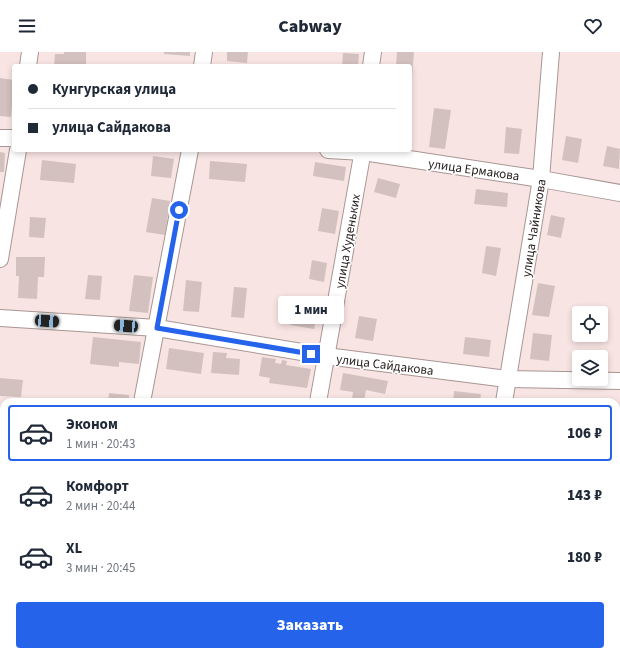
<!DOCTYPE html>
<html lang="ru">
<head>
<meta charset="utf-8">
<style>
	:root { --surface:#fff; --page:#f2f2f3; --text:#1f2937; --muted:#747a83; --line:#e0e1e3; --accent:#2563eb }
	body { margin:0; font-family:"Source Sans 3",sans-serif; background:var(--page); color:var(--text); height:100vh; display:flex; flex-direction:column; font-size:15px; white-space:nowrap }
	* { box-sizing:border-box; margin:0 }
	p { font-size:13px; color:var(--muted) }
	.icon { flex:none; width:22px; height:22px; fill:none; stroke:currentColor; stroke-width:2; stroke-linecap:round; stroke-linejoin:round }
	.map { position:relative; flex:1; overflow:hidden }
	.details { position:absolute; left:0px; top:346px; width:620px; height:258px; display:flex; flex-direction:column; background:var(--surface); border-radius:12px 12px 0 0; box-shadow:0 2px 6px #0003 }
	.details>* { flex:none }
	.top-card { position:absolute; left:12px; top:12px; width:400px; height:88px; border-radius:4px; box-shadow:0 2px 6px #0003; display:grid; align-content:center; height:88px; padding:0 16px; background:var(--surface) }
	.controls { position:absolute; left:572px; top:254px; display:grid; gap:8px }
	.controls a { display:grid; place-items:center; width:36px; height:36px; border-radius:4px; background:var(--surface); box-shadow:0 2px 6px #0003; font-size:20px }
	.end { position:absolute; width:18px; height:18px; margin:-9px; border:5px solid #2563eb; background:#fff; box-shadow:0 0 0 2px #fff }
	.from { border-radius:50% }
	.bubble { position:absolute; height:28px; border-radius:4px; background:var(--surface); box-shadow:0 2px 6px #0003; font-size:13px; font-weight:800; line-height:28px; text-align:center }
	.car { position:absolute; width:12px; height:24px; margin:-12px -6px; border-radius:5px; box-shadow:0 0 3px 1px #0007; background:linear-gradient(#222 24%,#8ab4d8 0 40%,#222 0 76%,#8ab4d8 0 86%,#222 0) }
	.top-card b { display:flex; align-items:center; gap:14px; height:38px; font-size:15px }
	.top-card b+b { border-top:1px solid var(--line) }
	.top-card i { width:10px; height:10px; background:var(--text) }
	ul { padding:7px 0 0; list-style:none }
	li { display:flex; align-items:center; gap:12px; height:56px; margin:0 8px 6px; padding:0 8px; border:2px solid transparent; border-radius:4px }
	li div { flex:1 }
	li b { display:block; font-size:15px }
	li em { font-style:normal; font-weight:800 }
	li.on { border-color:var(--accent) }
	li>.icon { width:36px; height:36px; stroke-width:1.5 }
	.action { display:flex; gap:8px; margin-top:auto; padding:8px 16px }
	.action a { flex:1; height:46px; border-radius:4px; background:var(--accent); color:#fff; font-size:16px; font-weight:800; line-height:46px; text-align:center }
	header { display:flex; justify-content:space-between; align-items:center; height:52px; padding:0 16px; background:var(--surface); font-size:18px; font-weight:800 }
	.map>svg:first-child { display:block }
</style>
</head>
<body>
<header><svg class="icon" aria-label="menu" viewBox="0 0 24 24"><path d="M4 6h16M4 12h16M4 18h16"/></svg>Cabway<svg class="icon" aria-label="heart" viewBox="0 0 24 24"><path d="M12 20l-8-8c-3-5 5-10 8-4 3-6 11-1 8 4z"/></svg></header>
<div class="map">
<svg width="620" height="604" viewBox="0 0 620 604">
	<rect width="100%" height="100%" fill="#f8e5e3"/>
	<!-- building -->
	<g fill="#d3c1bf">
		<path d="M64,0H86V14H54L55,2H64Z"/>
		<path d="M164,0H190V4L164,2Z"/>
		<path d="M227,0H248L247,11L227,9Z"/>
		<path d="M397,0H414L412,25H410V14H396Z"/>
		<path d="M343,1L359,2L358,14H342Z"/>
		<path d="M0,26L14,28L11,65L0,64Z"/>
		<path d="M434,56L451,58L445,97L429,95Z"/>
		<path d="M506,75L522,77L519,102L504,101Z"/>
		<path d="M566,84L582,87L578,111L562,108Z"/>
		<path d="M607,94L620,97L619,117L603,114Z"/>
		<path d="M0,100L5,101L4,120H0Z"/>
		<path d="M153,104L174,107L171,126L151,124Z"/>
		<path d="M42,108L76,112L74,131L40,128Z"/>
		<path d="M210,109L247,112L245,130L209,127Z"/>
		<path d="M315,110L346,115L344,129L313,124Z"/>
		<path d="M378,126L400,132L396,146L374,140Z"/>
		<path d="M476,137L508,141L507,155L474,152Z"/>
		<path d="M152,146L170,149L165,183L146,180Z"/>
		<path d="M322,156L339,159L335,182L318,179Z"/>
		<path d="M551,163L565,166L561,186L547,183Z"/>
		<path d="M30,165L46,166L44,186L29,185Z"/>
		<path d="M486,194L501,196L496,224L482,221Z"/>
		<path d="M16,205H45L44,225H38L37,247L18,246L19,224H16Z"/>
		<path d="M312,208L327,211L324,230L309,227Z"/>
		<path d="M88,223L102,224L100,248L85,247Z"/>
		<path d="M134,223L153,225L148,261L129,259Z"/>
		<path d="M186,228L202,230L199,260L183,259Z"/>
		<path d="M538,231L555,234L549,265L532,263Z"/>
		<path d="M234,235L247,236L244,266L231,265Z"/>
		<path d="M292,258L317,262L314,277L290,273Z"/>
		<path d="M359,264L377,267L373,289L355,286Z"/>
		<path d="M533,281L552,283L549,309L530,307Z"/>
		<path d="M93,285L141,290L139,312L119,310V315L90,312Z"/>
		<path d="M465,285L491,288L489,305L463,302Z"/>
		<path d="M169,296L204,301L201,322L166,317Z"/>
		<path d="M213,300L227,301L226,306L240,307L239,323L211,321Z"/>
		<path d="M262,305L276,307L275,311L281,312L282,308L287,309L286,313L311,317L307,336L269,331L270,326L259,324Z"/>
		<path d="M343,321L388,329L385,342L366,338L364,349L352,347L353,340L340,338Z"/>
		<path d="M0,326L23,328L21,345L0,344Z"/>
		<path d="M454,339L481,342L480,350H453Z"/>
		<path d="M109,341L129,343V350L108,349Z"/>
		<path d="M0,467L4,468V492H0Z"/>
		<path d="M75,600H95L94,604H74Z"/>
		<path d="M133,600H151L150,604H133Z"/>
		<rect x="200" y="600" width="17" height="4"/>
		<rect x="253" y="600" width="22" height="4"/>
	</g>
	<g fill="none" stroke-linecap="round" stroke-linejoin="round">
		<!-- minor casing -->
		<g stroke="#a89694" stroke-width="18">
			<g id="minor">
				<path d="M28,14L30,0"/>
				<path d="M202,14L204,0"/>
				<path d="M371,14L373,0"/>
				<path d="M0,86H14"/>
				<path d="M328,98L363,100L541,127L620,141"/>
				<path d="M0,207L18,98"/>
				<path d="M0,266L157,276L326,304L507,327L620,329"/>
				<path d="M142,350L190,98"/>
				<path d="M318,350L363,98"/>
				<path d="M504,350L541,127L551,0"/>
				<path d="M0,450H4"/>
				<path d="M616,486L620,482"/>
				<path d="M295,600V604"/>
				<path d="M112,604V600"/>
				<path d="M471,604L472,600"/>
				<path d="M507,604L510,600"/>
			</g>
		</g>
		<!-- minor -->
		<use href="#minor" stroke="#fff" stroke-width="16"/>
		<!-- rail casing -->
		<g stroke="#908381" stroke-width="4.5">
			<g id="rail">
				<path d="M616,536L620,532"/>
				<path d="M557,604L560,600"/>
			</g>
		</g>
		<!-- rail -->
		<use href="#rail" stroke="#fff" stroke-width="3" stroke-dasharray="9" stroke-linecap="butt"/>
	</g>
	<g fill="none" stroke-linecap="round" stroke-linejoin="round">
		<!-- route -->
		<path stroke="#2563eb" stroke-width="5" d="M179,158L157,276L311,302"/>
	</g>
	<g text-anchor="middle" stroke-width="3" stroke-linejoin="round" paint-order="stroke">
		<!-- street labels -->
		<g font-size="13" fill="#251e1d" stroke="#fff">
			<text transform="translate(474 117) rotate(8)" y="5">улица Ермакова</text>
			<text transform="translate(533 176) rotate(-81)" y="5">улица Чайникова</text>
			<text transform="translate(347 189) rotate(-80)" y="5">улица Худеньких</text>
			<text transform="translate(385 312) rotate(7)" y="5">улица Сайдакова</text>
		</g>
	</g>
</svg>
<div class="controls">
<a><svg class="icon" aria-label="locate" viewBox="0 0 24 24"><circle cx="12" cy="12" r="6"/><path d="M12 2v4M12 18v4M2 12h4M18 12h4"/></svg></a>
<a><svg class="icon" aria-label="layers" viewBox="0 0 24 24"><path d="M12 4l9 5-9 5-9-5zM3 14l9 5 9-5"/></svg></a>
</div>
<i class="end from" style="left:179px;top:158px"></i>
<i class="end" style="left:311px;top:302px"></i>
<div class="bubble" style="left:278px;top:244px;width:66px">1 мин</div>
<i class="car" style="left:47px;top:269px;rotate:94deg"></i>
<i class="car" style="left:126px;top:274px;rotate:274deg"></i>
<div class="top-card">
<b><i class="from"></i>Кунгурская улица</b>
<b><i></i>улица Сайдакова</b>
</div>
<section class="details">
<ul>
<li class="on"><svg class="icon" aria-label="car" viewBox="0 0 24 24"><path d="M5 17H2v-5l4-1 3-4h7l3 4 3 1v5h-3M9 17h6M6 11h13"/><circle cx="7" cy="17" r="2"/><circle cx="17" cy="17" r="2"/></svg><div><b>Эконом</b><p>1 мин · 20:43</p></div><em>106 ₽</em></li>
<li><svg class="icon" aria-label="car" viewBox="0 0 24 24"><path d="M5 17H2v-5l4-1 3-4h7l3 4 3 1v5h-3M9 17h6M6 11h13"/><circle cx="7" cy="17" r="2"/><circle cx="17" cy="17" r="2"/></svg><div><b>Комфорт</b><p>2 мин · 20:44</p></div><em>143 ₽</em></li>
<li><svg class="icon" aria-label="car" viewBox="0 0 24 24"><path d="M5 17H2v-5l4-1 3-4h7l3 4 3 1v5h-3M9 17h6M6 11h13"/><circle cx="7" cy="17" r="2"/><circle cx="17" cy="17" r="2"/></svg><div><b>XL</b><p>3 мин · 20:45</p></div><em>180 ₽</em></li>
</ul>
<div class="action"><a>Заказать</a></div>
</section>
</div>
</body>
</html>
